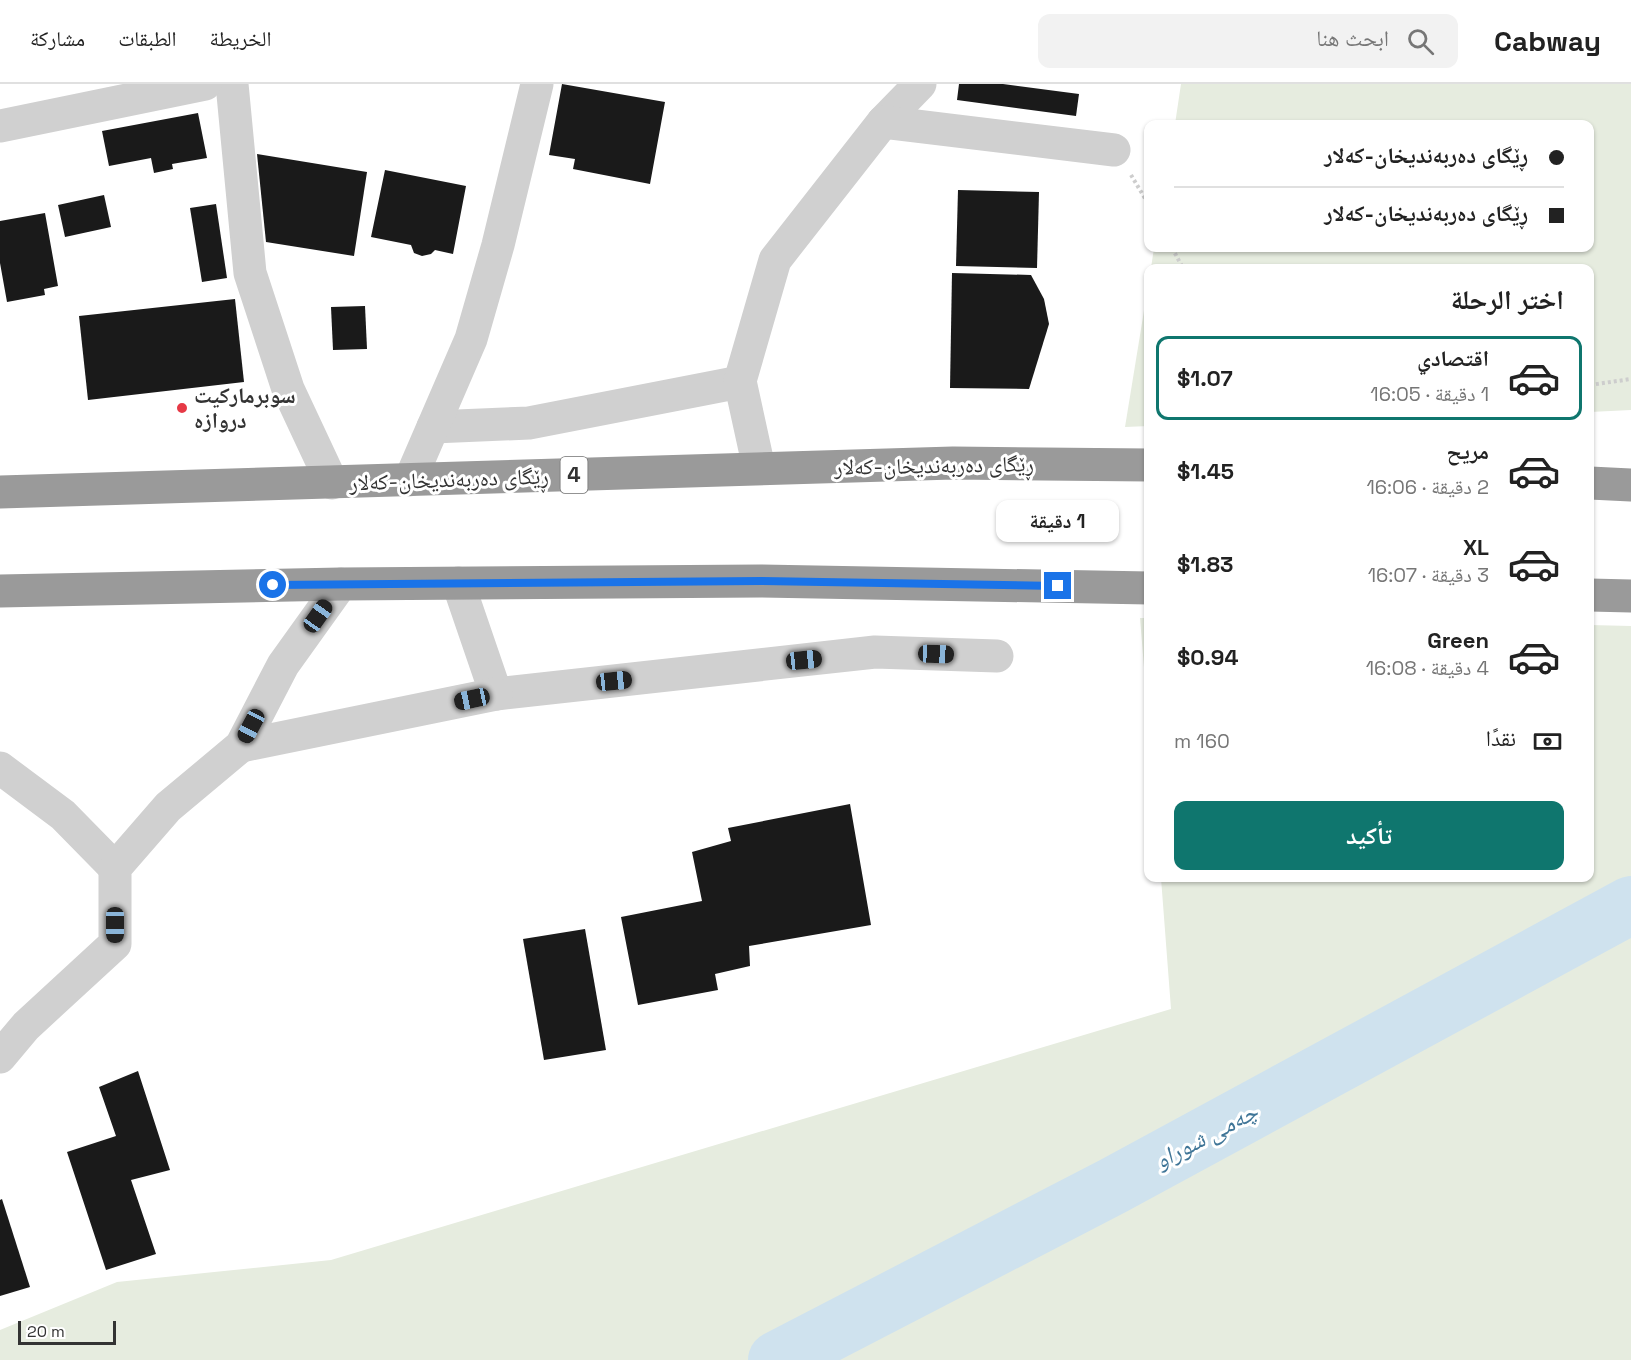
<!DOCTYPE html>
<html lang="ar">
<head>
<meta charset="utf-8">
<style>
	:root { --surface:#fff; --page:#f2f2f2; --text:#222; --muted:#767676; --line:#e0e0e0; --accent:#0f766e }
	body { margin:0; font-family:"Space Grotesk","Noto Naskh Arabic",sans-serif; background:var(--page); color:var(--text); direction:rtl; height:100vh; display:flex; flex-direction:column; font-size:22px; white-space:nowrap }
	* { box-sizing:border-box; margin:0 }
	p { font-size:20px; color:var(--muted) }
	.icon { flex:none; width:33px; height:33px; fill:none; stroke:currentColor; stroke-width:2; stroke-linecap:round; stroke-linejoin:round }
	.map { position:relative; flex:1; overflow:hidden; direction:ltr }
	.panel { position:absolute; left:1144px; top:180px; width:450px; height:618px; display:flex; flex-direction:column; background:var(--surface); border-radius:12px; box-shadow:0 2px 4px #0004; direction:rtl }
	.panel>* { flex:none }
	.banner { position:absolute; left:1144px; top:36px; width:450px; height:132px; border-radius:12px; box-shadow:0 2px 4px #0004; direction:rtl; display:grid; align-content:center; height:132px; padding:0 30px; background:var(--surface) }
	.scale { position:absolute; left:18px; bottom:15px; width:98px; box-sizing:border-box; padding-left:6px; border:3px solid #333; border-top:0; font-size:16px; line-height:21px; white-space:nowrap; color:#333; -webkit-text-stroke:4px #fff; paint-order:stroke }
	.end { position:absolute; width:27px; height:27px; margin:-14px; border:8px solid #1a73e8; background:#fff; box-shadow:0 0 0 3px #fff }
	.from { border-radius:50% }
	.bubble { position:absolute; height:42px; border-radius:12px; background:var(--surface); box-shadow:0 2px 4px #0004; font-size:20px; font-weight:700; line-height:42px; text-align:center; direction:rtl }
	.car { position:absolute; width:18px; height:36px; margin:-18px -9px; border-radius:8px; box-shadow:0 0 4px 2px #0007; background:linear-gradient(#222 24%,#8ab4d8 0 40%,#222 0 76%,#8ab4d8 0 86%,#222 0) }
	.banner b { display:flex; align-items:center; gap:21px; height:57px; font-size:22px }
	.banner b+b { border-top:2px solid var(--line) }
	.banner i { width:15px; height:15px; background:var(--text) }
	ul { padding:0; list-style:none }
	li { display:flex; align-items:center; gap:18px; height:84px; margin:0 12px 9px; padding:0 18px; border:3px solid transparent; border-radius:12px }
	li div { flex:1 }
	li b { display:block; font-size:22px }
	li em { font-style:normal; font-weight:700 }
	li.selected { border-color:var(--accent) }
	li>.icon { width:54px; height:54px; stroke-width:1.5 }
	h2 { padding:0 30px; font-size:27px; line-height:72px }
	.pay { display:flex; align-items:center; gap:15px; height:66px; padding:0 30px; font-size:22px }
	.pay p { margin-inline-start:auto }
	.cta { display:flex; gap:12px; margin-top:auto; padding:12px 30px }
	.cta a { flex:1; height:69px; border-radius:12px; background:var(--accent); color:#fff; font-size:24px; font-weight:700; line-height:69px; text-align:center }
	header { display:flex; align-items:center; gap:36px; box-sizing:border-box; height:84px; padding:0 30px; background:var(--surface); border-bottom:2px solid var(--line) }
	header strong { font-size:28px }
	nav { display:flex; gap:33px; margin-inline-start:auto; font-size:21px }
	.search { width:420px; height:54px; background:var(--page); display:flex; align-items:center; gap:15px; box-sizing:border-box; padding:0 21px; border-radius:12px; color:var(--muted); font-size:22px }
	.map>svg:first-child { display:block }
</style>
</head>
<body>
<header>
<strong>Cabway</strong>
<div class="search"><svg class="icon" aria-label="search" viewBox="0 0 24 24"><circle cx="10" cy="10" r="6"/><path d="M15 15l6 6"/></svg>ابحث هنا</div>
<nav><a>الخريطة</a><a>الطبقات</a><a>مشاركة</a></nav>
</header>
<div class="map">
<svg width="1631" height="1276" viewBox="0 0 1631 1276">
	<rect width="100%" height="100%" fill="#fff"/>
	<!-- green -->
	<g fill="#e6ecdf">
		<path d="M1181,0H1631V326L1590,328V184H1151L1154,164H1590V40H1175Z"/>
		<path d="M1149,196V342L1125,343Z"/>
		<path d="M1140,534H1149V645Z"/>
		<path d="M1590,541L1631,542V1276H0V1246L117,1198L331,1176L1171,925L1161,794H1590Z"/>
	</g>
	<g fill="none" stroke-linecap="round" stroke-linejoin="round">
		<!-- river -->
		<path stroke="#cfe2ee" stroke-width="58" d="M777,1276L1113,1102L1631,821"/>
	</g>
	<!-- building -->
	<g fill="#1a1a1a">
		<path d="M562,0L665,18L650,100L573,85L575,75L549,71Z"/>
		<path d="M959,0H1003L1079,10L1076,32L957,16Z"/>
		<path d="M198,29L207,74L172,80L173,85L154,89L151,74L109,82L102,47Z"/>
		<path d="M257,70L367,88L354,172L266,158Z"/>
		<path d="M385,86L466,102L453,170L435,166L431,170L422,172L414,169L411,161L371,153Z"/>
		<path d="M958,106L1039,108L1037,184L956,182Z"/>
		<path d="M104,111L111,143L65,153L58,121Z"/>
		<path d="M216,120L227,194L202,198L190,124Z"/>
		<path d="M45,129L58,202L44,205L45,211L7,218L0,179V137Z"/>
		<path d="M952,189L1031,191L1044,215L1049,240L1029,305L950,304Z"/>
		<path d="M235,215L244,298L88,316L79,232Z"/>
		<path d="M365,222L367,265L333,266L331,223Z"/>
		<path d="M850,720L871,841L749,862L750,882L715,890L718,906L638,921L621,833L702,817L692,768L731,757L728,744Z"/>
		<path d="M585,845L606,966L544,976L523,855Z"/>
		<path d="M138,987L170,1086L131,1096L156,1170L106,1186L67,1068L116,1052L99,1003Z"/>
		<path d="M2,1115L30,1203L0,1212V1116Z"/>
	</g>
	<g fill="none" stroke-linecap="round" stroke-linejoin="round">
		<!-- path -->
		<g stroke="#cdcdcd" stroke-width="4" stroke-dasharray="3 3" stroke-linecap="butt">
			<path d="M1131,91L1149,121"/>
			<path d="M1172,164L1183,184"/>
			<path d="M1590,301L1631,295"/>
		</g>
		<!-- street -->
		<g stroke="#d0d0d0" stroke-width="33">
			<path d="M232,0L250,189L288,305L332,399"/>
			<path d="M883,38L920,0"/>
			<path d="M0,42L205,0"/>
			<path d="M433,343L529,339L740,298"/>
			<path d="M759,384L740,297L775,176L883,38L1114,66"/>
			<path d="M410,396L471,255L498,161L537,0"/>
			<path d="M458,499L496,610L875,568L997,572"/>
			<path d="M241,662L496,610"/>
			<path d="M0,684L63,731L115,784"/>
			<path d="M0,973L26,942L115,860V784L168,723L241,662L283,581L341,500"/>
		</g>
		<!-- highway -->
		<g stroke="#9a9a9a" stroke-width="33">
			<path d="M1590,399L1631,401"/>
			<path d="M0,408L953,379L1149,381"/>
			<path d="M0,507L341,500L761,497L1149,504"/>
			<path d="M1590,511L1631,512"/>
		</g>
	</g>
	<g fill="none" stroke-linecap="round" stroke-linejoin="round">
		<!-- route -->
		<path stroke="#1a73e8" stroke-width="8" d="M273,501L761,497L1058,502"/>
	</g>
	<!-- markers -->
	<circle fill="#e63946" stroke="#fff" stroke-width="2" cx="182" cy="324" r="6"/>
	<g text-anchor="middle" stroke-width="6" stroke-linejoin="round" paint-order="stroke">
		<!-- shield labels -->
		<rect fill="#fff" stroke="#707070" stroke-width="1.5" x="560.5" y="373" width="27" height="36" rx="4.5"/>
		<g font-size="21" font-weight="bold" fill="#333">
			<text x="574" y="398">4</text>
		</g>
		<!-- poi labels -->
		<g font-size="22" font-weight="bold" fill="#333" stroke="#fff" text-anchor="start">
			<text x="194" y="319">سوبرماركيت<tspan x="194" dy="25">دروازه</tspan></text>
		</g>
		<!-- street labels -->
		<g font-size="22" fill="#333" stroke="#fff">
			<text transform="translate(934 381) rotate(-1)" y="8">ڕێگای دەربەندیخان-کەلار</text>
			<text transform="translate(449 395) rotate(-2)" y="8">ڕێگای دەربەندیخان-کەلار</text>
		</g>
		<!-- water labels -->
		<g font-size="24" font-style="italic" fill="#3f7597" stroke="#fff">
			<text transform="translate(1206 1052) rotate(-28)" y="8">چەمی شوراو</text>
		</g>
	</g>
</svg>
<div class="scale">20 m</div>
<i class="end from" style="left:273px;top:501px"></i>
<i class="end" style="left:1058px;top:502px"></i>
<div class="bubble" style="left:996px;top:416px;width:123px">1 دقيقة</div>
<i class="car" style="left:318px;top:532px;rotate:35deg"></i>
<i class="car" style="left:936px;top:570px;rotate:92deg"></i>
<i class="car" style="left:804px;top:576px;rotate:84deg"></i>
<i class="car" style="left:614px;top:597px;rotate:84deg"></i>
<i class="car" style="left:472px;top:615px;rotate:258deg"></i>
<i class="car" style="left:251px;top:642px;rotate:208deg"></i>
<i class="car" style="left:115px;top:841px;rotate:180deg"></i>
<div class="banner">
<b><i class="from"></i>ڕێگای دەربەندیخان-کەلار</b>
<b><i></i>ڕێگای دەربەندیخان-کەلار</b>
</div>
<section class="panel">
<h2>اختر الرحلة</h2>
<ul>
<li class="selected"><svg class="icon" aria-label="car" viewBox="0 0 24 24"><path d="M5 17H2v-5l4-1 3-4h7l3 4 3 1v5h-3M9 17h6M6 11h13"/><circle cx="7" cy="17" r="2"/><circle cx="17" cy="17" r="2"/></svg><div><b>اقتصادي</b><p>1 دقيقة · 16:05</p></div><em>$1.07</em></li>
<li><svg class="icon" aria-label="car" viewBox="0 0 24 24"><path d="M5 17H2v-5l4-1 3-4h7l3 4 3 1v5h-3M9 17h6M6 11h13"/><circle cx="7" cy="17" r="2"/><circle cx="17" cy="17" r="2"/></svg><div><b>مريح</b><p>2 دقيقة · 16:06</p></div><em>$1.45</em></li>
<li><svg class="icon" aria-label="car" viewBox="0 0 24 24"><path d="M5 17H2v-5l4-1 3-4h7l3 4 3 1v5h-3M9 17h6M6 11h13"/><circle cx="7" cy="17" r="2"/><circle cx="17" cy="17" r="2"/></svg><div><b>XL</b><p>3 دقيقة · 16:07</p></div><em>$1.83</em></li>
<li><svg class="icon" aria-label="car" viewBox="0 0 24 24"><path d="M5 17H2v-5l4-1 3-4h7l3 4 3 1v5h-3M9 17h6M6 11h13"/><circle cx="7" cy="17" r="2"/><circle cx="17" cy="17" r="2"/></svg><div><b>Green</b><p>4 دقيقة · 16:08</p></div><em>$0.94</em></li>
</ul>
<div class="pay"><svg class="icon" aria-label="cash" viewBox="0 0 24 24"><path d="M3 7h18v10H3z"/><circle cx="12" cy="12" r="2"/></svg>نقدًا<p>160 m</p></div>
<div class="cta"><a>تأكيد</a></div>
</section>
</div>
</body>
</html>
